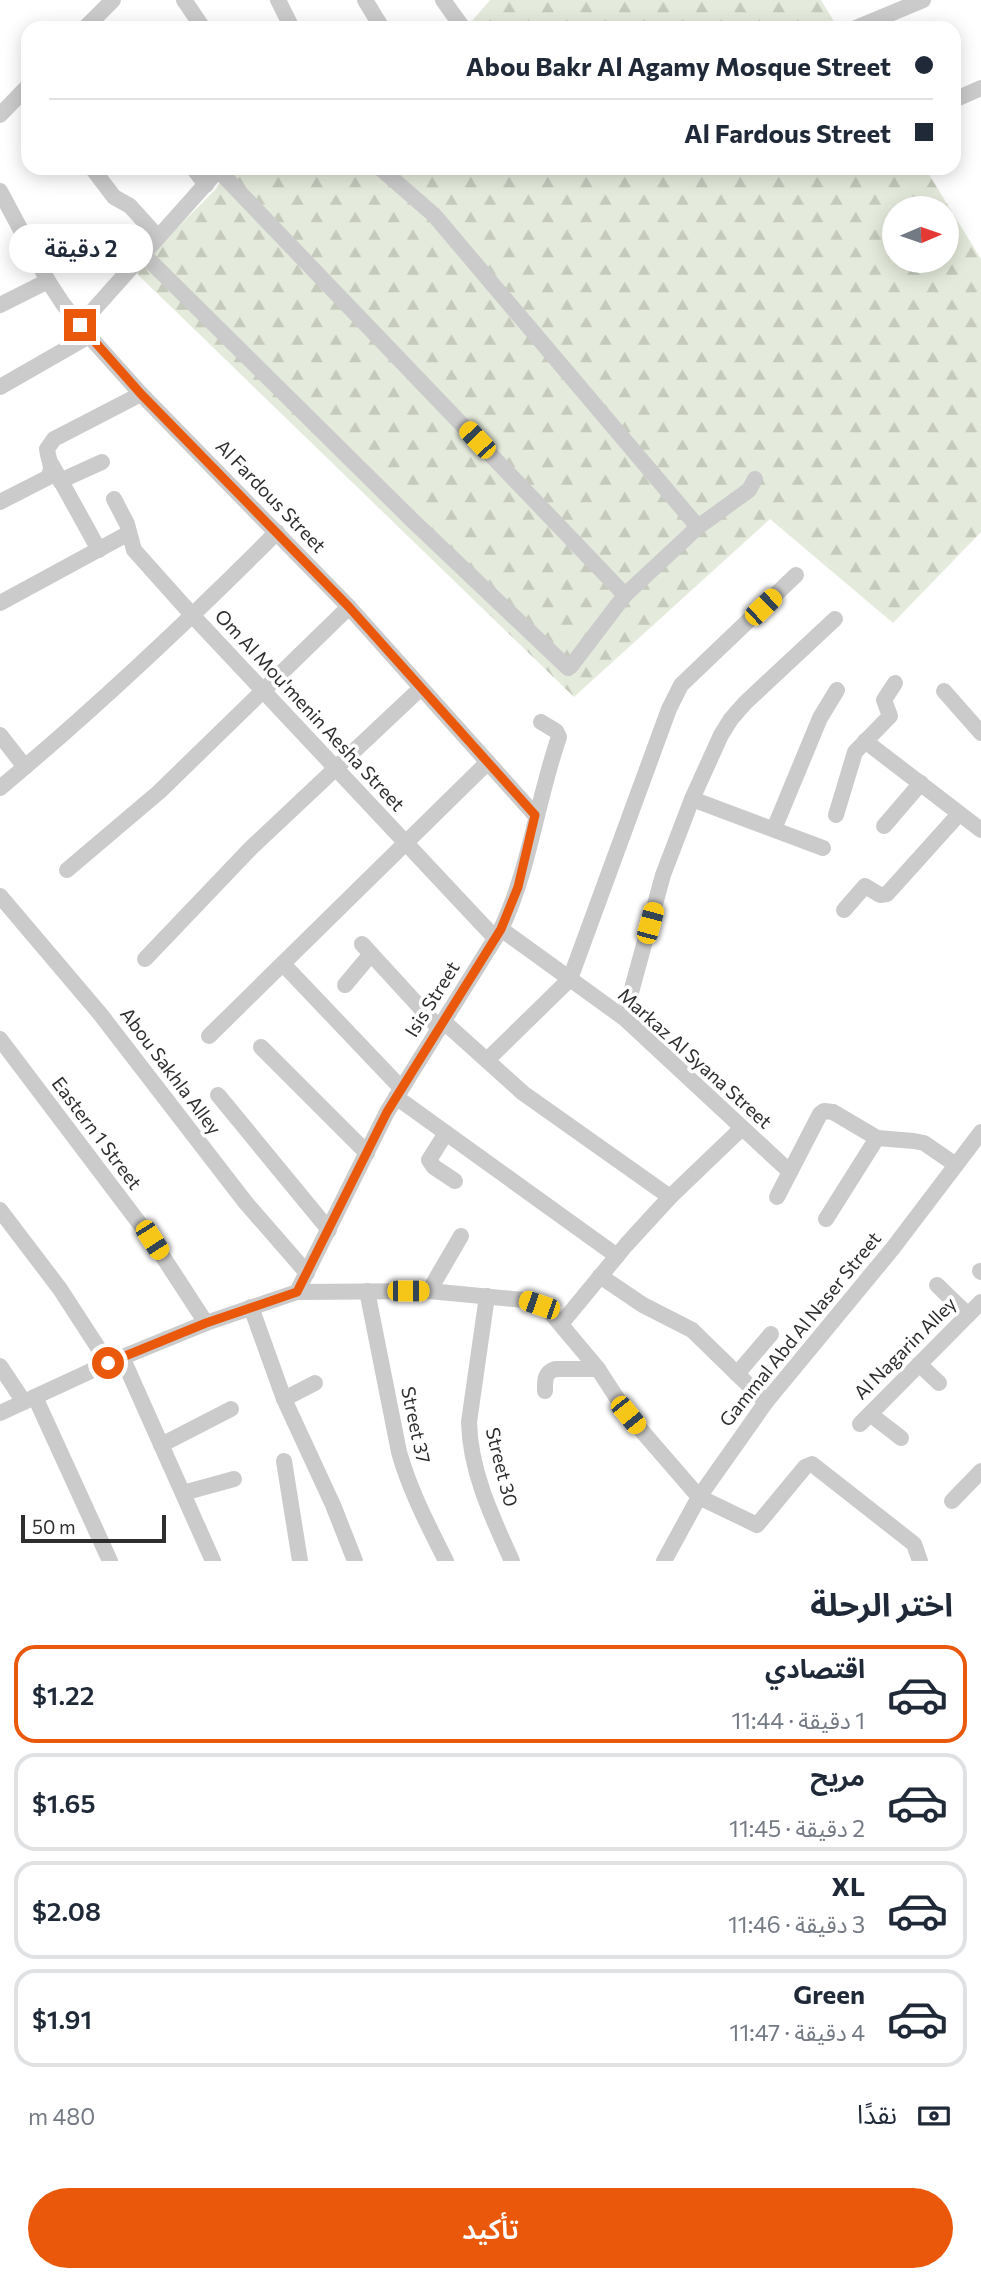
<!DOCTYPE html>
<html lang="ar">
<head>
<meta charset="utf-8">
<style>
	:root { --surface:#fff; --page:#f2f2f3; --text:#1f2937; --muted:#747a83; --line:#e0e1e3; --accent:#ea580c }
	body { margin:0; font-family:Commissioner,"Noto Sans Arabic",sans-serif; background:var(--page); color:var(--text); direction:rtl; height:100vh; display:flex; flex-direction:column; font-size:26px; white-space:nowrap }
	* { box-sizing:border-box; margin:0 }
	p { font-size:23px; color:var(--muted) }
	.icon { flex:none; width:38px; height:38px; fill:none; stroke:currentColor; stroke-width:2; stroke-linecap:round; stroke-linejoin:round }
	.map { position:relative; height:1561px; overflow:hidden; direction:ltr }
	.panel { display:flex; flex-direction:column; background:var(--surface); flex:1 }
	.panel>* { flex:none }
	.banner { position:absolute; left:21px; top:21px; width:940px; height:154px; border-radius:21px; box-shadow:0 4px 18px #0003; direction:rtl; display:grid; align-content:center; height:154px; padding:0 28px; background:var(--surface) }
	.needle { width:46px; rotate:88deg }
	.controls { position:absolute; left:882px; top:196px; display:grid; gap:14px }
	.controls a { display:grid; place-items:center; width:77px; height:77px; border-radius:50%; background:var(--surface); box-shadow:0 4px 18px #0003; font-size:35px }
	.scale { position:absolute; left:21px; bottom:18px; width:145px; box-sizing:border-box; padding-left:7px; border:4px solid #2e2e2e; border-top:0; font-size:19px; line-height:24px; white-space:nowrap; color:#2e2e2e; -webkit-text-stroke:5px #fff; paint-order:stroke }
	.end { position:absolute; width:32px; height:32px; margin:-16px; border:9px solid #ea580c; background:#fff; box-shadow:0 0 0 4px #fff }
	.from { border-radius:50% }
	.bubble { position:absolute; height:49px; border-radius:24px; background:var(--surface); box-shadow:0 4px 18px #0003; font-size:23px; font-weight:600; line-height:49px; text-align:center; direction:rtl }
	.car { position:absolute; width:21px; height:42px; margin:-21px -10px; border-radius:9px; box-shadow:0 0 5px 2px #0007; background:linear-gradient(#f5c518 24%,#345 0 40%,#f5c518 0 76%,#345 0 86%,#f5c518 0) }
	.banner b { display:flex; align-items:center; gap:24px; height:66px; font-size:26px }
	.banner b+b { border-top:2px solid var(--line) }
	.banner i { width:18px; height:18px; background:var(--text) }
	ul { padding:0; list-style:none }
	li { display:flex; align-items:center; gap:21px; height:98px; margin:0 14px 10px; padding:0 14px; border:4px solid var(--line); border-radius:21px }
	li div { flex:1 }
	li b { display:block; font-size:26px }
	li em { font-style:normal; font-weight:600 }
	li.on { border-color:var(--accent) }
	li>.icon { width:63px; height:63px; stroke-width:1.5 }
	h2 { padding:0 28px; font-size:32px; line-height:84px }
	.pay { display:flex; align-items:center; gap:18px; height:77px; padding:0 28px; font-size:26px }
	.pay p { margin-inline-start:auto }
	.primary-button { display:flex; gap:14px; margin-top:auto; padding:14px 28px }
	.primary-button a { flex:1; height:80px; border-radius:42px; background:var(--accent); color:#fff; font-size:28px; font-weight:600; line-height:80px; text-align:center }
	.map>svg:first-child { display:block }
</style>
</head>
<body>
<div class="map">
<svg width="981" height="1561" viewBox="0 0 981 1561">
	<defs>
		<pattern id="forest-firs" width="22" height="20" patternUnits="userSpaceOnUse" patternTransform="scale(1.75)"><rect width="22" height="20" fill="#e5ebdc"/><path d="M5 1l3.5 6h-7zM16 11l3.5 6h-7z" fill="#c5cabd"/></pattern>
	</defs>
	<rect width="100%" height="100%" fill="#fff"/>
	<!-- forest -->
	<g fill="url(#forest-firs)" fill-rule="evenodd">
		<path d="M490,0H821L838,28H466Z"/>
		<path d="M229,168H925L981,259V532L893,623L770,519L574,697L134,271L216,189ZM894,208H947V261H894Z"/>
	</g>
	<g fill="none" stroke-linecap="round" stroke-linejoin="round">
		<!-- minor -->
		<g stroke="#cbcbcb" stroke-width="16">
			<path d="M184,0L203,28"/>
			<path d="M278,0L292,28"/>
			<path d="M365,0L382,28"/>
			<path d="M443,0L463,28"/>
			<path d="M85,28L113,0"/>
			<path d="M856,28L923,0"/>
			<path d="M954,100L981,88"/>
			<path d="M0,115L28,86"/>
			<path d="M92,168L114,197L130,206L158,237"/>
			<path d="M193,168L206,185"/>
			<path d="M380,168L434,215L698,527"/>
			<path d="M218,170L625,595"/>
			<path d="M0,191L48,281L63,304L89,336L141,394L349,607L535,815"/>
			<path d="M143,254L413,521L568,668L571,666L625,595L698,527L749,490L755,479"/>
			<path d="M0,305L48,281"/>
			<path d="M80,325L220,168"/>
			<path d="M0,387L89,336"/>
			<path d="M52,465L99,550"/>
			<path d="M60,481L102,462"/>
			<path d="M114,499L127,524L134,550L193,616L495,938"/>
			<path d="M0,502L47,478C55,468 48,461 47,449L54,439L141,394"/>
			<path d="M0,603L129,533"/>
			<path d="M944,691L981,733"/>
			<path d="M0,735L25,767"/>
			<path d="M865,741L981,830"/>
			<path d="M0,788C97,707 188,621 277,532"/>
			<path d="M692,799L823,848"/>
			<path d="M836,815L855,752L890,716L884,700L895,683"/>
			<path d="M884,826L921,783"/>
			<path d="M774,829L820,718L837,690"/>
			<path d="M67,870L159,792L349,607"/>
			<path d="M0,896L101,1015L246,1203L307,1273"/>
			<path d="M844,910L865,886L880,895L887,894L959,814"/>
			<path d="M501,929L624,1018L790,1172"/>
			<path d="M362,944L439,1028"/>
			<path d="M145,959L251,848L421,688"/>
			<path d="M283,964L401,1088"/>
			<path d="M345,985L371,954"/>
			<path d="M624,1018L663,875L692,799L721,735L731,719L745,703L835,619"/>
			<path d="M443,1021L523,1093L670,1197"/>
			<path d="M209,1036L488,762"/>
			<path d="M0,1039L152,1240L206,1323"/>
			<path d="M261,1047L367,1153"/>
			<path d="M487,1060L570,979L669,709L681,685L796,575"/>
			<path d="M218,1095L329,1230"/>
			<path d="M396,1097L617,1256"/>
			<path d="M446,1133L429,1160L434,1167L455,1181"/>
			<path d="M777,1197L820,1114L824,1111L833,1112L877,1138L914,1141L924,1143L956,1165"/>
			<path d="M0,1210L60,1289L108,1363"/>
			<path d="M826,1219L877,1138"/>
			<path d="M980,1271L981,1272"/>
			<path d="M600,1276L643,1305L692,1330L766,1402"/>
			<path d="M937,1285L968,1315"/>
			<path d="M367,1291L399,1452C410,1491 428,1525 446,1561"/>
			<path d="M429,1291L461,1236"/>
			<path d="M297,1292L387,1112L501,929C530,868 537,800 559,737L556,731L541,722"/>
			<path d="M487,1296L469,1422C470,1471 492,1517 512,1561"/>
			<path d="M251,1307L284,1399L333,1505L355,1561"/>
			<path d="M561,1324L626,1245L670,1197L742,1128"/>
			<path d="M122,1357L213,1561"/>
			<path d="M919,1364L939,1383"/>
			<path d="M0,1366L24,1402"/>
			<path d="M737,1374L771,1334"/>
			<path d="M545,1391C545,1381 544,1373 555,1369H598"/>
			<path d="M35,1397L110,1561"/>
			<path d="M284,1399L315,1383"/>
			<path d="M0,1413L108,1363L206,1323L297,1292L429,1291L524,1300L539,1305L551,1313L598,1369L628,1415L699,1497L757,1525L805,1467L812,1464L914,1544L920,1561"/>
			<path d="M870,1414L901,1438"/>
			<path d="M860,1424L981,1302"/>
			<path d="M161,1445L231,1409"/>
			<path d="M284,1461L300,1561"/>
			<path d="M183,1493L234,1479"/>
			<path d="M952,1501L981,1471"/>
			<path d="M664,1561L699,1497L766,1402L893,1248L981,1132"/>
		</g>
	</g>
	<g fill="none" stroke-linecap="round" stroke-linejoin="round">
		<!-- route -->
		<path stroke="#ea580c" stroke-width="9" d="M80,325L141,394L349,607L535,815L518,887L501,929L387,1112L297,1292L206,1323L108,1363"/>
	</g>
	<g text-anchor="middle" stroke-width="7" stroke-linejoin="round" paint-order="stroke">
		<!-- street labels -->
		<g font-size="19" fill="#2e2e2e" stroke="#fff">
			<text transform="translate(271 496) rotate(46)" y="7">Al Fardous Street</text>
			<text transform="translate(310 710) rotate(47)" y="7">Om Al Mou'menin Aesha Street</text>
			<text transform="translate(432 999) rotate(-58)" y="7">Isis Street</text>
			<text transform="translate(695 1058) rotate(42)" y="7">Markaz Al Syana Street</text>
			<text transform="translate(171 1071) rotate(53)" y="7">Abou Sakhla Alley</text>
			<text transform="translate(97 1133) rotate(53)" y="7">Eastern 1 Street</text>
			<text transform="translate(800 1329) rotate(-51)" y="7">Gammal Abd Al Naser Street</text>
			<text transform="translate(905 1348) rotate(-45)" y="7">Al Nagarin Alley</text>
			<text transform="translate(416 1425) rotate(78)" y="7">Street 37</text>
			<text transform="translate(502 1467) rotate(76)" y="7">Street 30</text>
		</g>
	</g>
</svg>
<div class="controls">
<a><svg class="needle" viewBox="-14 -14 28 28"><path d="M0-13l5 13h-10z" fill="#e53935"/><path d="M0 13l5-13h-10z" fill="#747a83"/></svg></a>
</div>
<div class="scale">50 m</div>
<i class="end from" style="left:108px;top:1363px"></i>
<i class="end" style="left:80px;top:325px"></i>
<div class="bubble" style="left:9px;top:224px;width:144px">2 دقيقة</div>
<i class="car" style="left:477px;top:440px;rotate:317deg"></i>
<i class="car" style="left:763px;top:607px;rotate:46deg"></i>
<i class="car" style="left:650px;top:923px;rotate:15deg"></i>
<i class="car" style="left:152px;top:1240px;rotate:147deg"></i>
<i class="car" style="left:408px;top:1291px;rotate:90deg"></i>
<i class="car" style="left:539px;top:1305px;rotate:289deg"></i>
<i class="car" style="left:628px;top:1415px;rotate:141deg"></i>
<div class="banner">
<b><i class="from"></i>Abou Bakr Al Agamy Mosque Street</b>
<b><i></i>Al Fardous Street</b>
</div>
</div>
<section class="panel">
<h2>اختر الرحلة</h2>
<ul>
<li class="on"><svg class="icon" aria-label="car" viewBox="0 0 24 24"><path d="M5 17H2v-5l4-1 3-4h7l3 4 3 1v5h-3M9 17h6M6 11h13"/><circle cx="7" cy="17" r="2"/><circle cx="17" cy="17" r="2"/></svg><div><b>اقتصادي</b><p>1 دقيقة · 11:44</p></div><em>$1.22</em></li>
<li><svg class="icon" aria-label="car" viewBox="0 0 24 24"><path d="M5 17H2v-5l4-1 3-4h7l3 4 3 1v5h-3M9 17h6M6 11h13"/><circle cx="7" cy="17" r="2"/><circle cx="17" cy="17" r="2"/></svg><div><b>مريح</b><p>2 دقيقة · 11:45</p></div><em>$1.65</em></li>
<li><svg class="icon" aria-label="car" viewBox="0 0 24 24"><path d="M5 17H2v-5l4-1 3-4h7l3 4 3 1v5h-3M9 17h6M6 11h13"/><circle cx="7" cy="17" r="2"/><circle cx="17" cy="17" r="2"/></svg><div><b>XL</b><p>3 دقيقة · 11:46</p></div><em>$2.08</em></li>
<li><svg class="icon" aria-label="car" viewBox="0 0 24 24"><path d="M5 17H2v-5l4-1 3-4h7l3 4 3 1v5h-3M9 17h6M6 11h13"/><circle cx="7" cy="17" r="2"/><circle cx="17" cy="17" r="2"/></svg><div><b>Green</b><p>4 دقيقة · 11:47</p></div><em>$1.91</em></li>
</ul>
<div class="pay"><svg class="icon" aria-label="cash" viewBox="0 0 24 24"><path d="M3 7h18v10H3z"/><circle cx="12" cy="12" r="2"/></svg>نقدًا<p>480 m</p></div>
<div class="primary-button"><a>تأكيد</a></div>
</section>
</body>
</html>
